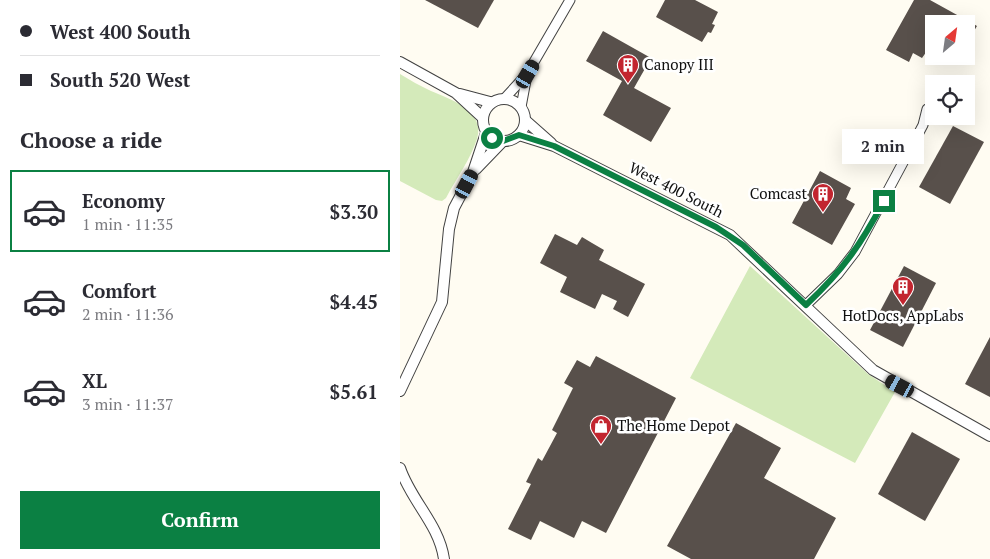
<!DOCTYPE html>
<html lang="en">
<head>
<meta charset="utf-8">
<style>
	:root { --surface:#fff; --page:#f2f2f3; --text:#2b2b33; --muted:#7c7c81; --line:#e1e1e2; --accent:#0b8043 }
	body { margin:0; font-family:"PT Serif",serif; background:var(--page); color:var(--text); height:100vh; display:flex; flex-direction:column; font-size:19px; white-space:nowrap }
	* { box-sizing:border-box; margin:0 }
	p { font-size:16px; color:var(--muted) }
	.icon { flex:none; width:28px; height:28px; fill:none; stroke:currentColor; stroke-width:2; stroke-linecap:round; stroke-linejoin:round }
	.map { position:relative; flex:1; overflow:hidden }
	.details { display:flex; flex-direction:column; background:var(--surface); width:400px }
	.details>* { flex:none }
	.top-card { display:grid; align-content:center; height:110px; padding:0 20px; background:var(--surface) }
	.needle { width:32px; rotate:29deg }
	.fabs { position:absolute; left:525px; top:15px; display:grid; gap:10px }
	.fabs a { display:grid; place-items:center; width:50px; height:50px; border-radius:0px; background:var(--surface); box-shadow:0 5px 20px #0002; font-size:25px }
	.end { position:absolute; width:22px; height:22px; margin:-11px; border:6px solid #0b8043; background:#fff; box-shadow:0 0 0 2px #fff }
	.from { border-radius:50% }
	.bubble { position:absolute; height:35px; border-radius:0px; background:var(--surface); box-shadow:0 5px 20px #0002; font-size:16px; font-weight:600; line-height:35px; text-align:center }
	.car { position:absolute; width:15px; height:30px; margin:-15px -8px; border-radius:6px; box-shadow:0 0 4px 1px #0007; background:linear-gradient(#222 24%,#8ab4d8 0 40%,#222 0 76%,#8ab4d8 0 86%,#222 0) }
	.top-card b { display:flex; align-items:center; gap:18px; height:48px; font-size:19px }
	.top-card b+b { border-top:1px solid var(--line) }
	.top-card i { width:12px; height:12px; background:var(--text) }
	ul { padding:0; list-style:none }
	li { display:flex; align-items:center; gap:15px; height:82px; margin:0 10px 8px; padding:0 10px; border:2px solid transparent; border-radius:0px }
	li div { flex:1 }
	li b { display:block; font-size:19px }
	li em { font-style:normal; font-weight:600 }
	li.current { border-color:var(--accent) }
	li>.icon { width:45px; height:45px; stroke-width:1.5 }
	h2 { padding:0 20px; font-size:22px; line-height:60px }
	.button { display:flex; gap:10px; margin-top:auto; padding:10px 20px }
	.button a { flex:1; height:58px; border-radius:0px; background:var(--accent); color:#fff; font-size:20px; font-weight:600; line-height:58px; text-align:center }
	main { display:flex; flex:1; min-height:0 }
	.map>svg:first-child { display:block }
</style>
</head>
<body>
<main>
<section class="details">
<div class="top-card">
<b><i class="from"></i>West 400 South</b>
<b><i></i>South 520 West</b>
</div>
<h2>Choose a ride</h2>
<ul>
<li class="current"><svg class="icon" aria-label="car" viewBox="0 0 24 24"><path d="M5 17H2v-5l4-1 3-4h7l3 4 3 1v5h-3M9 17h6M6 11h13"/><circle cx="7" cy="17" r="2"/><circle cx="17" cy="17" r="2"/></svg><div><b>Economy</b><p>1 min · 11:35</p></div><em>$3.30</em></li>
<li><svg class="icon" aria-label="car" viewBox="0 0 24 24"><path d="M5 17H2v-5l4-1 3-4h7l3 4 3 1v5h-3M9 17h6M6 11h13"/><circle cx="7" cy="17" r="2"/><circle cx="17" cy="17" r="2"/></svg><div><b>Comfort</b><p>2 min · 11:36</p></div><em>$4.45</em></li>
<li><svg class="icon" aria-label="car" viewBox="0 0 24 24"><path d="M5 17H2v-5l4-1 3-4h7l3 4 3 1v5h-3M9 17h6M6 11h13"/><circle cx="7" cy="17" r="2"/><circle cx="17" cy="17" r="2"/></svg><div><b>XL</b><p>3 min · 11:37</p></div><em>$5.61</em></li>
</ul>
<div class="button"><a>Confirm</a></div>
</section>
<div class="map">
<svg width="590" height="559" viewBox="0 0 590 559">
	<rect width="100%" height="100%" fill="#fffcf2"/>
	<!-- green -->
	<g fill="#d4eaba">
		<path d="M0,74C10,80 20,86 31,91C50,99 86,111 77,139C70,160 56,179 46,198L42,201L36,200L0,181Z"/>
		<path d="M350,266L468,374L495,392L455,463L290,378Z"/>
	</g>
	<!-- building -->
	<g fill="#58504b">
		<path d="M25,0H94L78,28Z"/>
		<path d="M265,0H295L318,12L312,24L315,25L311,33L308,32L302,42L256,17Z"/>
		<path d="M514,0H530L577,26L566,44V24H534V41L522,58L513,53L509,62L486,50Z"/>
		<path d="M203,31L251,58L234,88L271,108L251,142L203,115L222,81L186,61Z"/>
		<path d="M553,126L584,142L550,204L519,187Z"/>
		<path d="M420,171L451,188L446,199L455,204L432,245L392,223Z"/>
		<path d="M155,234L177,245L182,237L192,243L204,250L199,260L245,284L228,317L213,309L217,301L202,294L195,309L160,292L167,277L140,263Z"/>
		<path d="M504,266L536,283L503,347L470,330Z"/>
		<path d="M590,337V397L565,384Z"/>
		<path d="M196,356L276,398L206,533L182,521L174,538L140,521L131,540L108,529L131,484L126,482L138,458L142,461L157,433L152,430L173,388L164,383L177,360L190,367Z"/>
		<path d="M336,423L381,448L364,478L436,518L414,559H291L267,546Z"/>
		<path d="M512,432L560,459L525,521L478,494Z"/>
	</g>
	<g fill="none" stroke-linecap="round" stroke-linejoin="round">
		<!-- minor casing -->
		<g stroke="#424242" stroke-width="11">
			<g id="minor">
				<path d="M105,98L127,74L170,0"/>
				<path d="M121,107L127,75"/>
				<path d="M406,305L438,274L455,252L514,142L523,125L527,109"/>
			</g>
		</g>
		<!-- tertiary casing -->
		<g stroke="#424242" stroke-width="12">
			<g id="tertiary">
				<path d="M0,62L56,93L82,117"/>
				<path d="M60,94L90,102"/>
				<circle cx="104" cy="120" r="21"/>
				<path d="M125,120L151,143"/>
				<path d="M119,135L154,146L330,235L473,370L590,436"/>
				<path d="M76,169L103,141"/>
				<path d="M0,391L42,302L49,229L54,208L73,172L86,133"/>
				<path d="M0,468C11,501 39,524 44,559"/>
			</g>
		</g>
		<!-- minor -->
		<use href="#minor" stroke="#fff" stroke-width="9"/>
		<!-- tertiary -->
		<use href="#tertiary" stroke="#fff" stroke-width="10"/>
	</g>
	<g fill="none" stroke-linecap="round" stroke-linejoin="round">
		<!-- route -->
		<path stroke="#0b8043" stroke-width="6" d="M92,138L103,141L119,135L154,146L316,227L343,245L406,305C443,270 460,246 484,201"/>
	</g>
	<!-- icons -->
	<defs>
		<g id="building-pin" transform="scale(1.125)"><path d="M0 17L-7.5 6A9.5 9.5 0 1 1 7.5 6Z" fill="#c2252f" stroke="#fff"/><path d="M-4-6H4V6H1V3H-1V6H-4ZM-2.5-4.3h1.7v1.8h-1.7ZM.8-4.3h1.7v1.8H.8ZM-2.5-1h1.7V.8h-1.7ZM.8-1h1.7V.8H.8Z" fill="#fff"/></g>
		<g id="shop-pin" transform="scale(1.125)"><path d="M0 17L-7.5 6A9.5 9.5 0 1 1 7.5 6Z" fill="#c2252f" stroke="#fff"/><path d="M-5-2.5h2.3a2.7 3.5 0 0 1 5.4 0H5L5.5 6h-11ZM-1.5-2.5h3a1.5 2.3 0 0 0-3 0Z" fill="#fff"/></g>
	</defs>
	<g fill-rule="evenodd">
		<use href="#building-pin" x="228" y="65"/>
		<use href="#building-pin" x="423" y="194"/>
		<use href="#building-pin" x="503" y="287"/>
		<use href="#shop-pin" x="201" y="426"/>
	</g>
	<g text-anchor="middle" stroke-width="5" stroke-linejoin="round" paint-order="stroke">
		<!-- poi labels -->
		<g font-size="15" fill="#0f0f0f" stroke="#fff" text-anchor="start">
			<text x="244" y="70">Canopy III</text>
			<text x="407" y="199" text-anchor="end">Comcast</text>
			<text x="503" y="321" text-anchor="middle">HotDocs, AppLabs</text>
			<text x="217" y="431">The Home Depot</text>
		</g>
		<!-- street labels -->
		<g font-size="15" fill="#0f0f0f" stroke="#fff">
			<text transform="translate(276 190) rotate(27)" y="5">West 400 South</text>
		</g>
	</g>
</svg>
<div class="fabs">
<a><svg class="needle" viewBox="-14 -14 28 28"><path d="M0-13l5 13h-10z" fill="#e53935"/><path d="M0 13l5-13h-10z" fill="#7c7c81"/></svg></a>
<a><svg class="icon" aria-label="locate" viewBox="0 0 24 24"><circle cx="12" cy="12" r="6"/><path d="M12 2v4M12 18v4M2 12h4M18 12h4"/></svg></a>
</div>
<i class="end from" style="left:92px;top:138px"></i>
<i class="end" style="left:484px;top:201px"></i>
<div class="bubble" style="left:442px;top:129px;width:82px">2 min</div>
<i class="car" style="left:128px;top:74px;rotate:30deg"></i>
<i class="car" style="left:67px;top:184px;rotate:28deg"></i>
<i class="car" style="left:500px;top:386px;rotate:298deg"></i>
</div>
</main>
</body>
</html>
